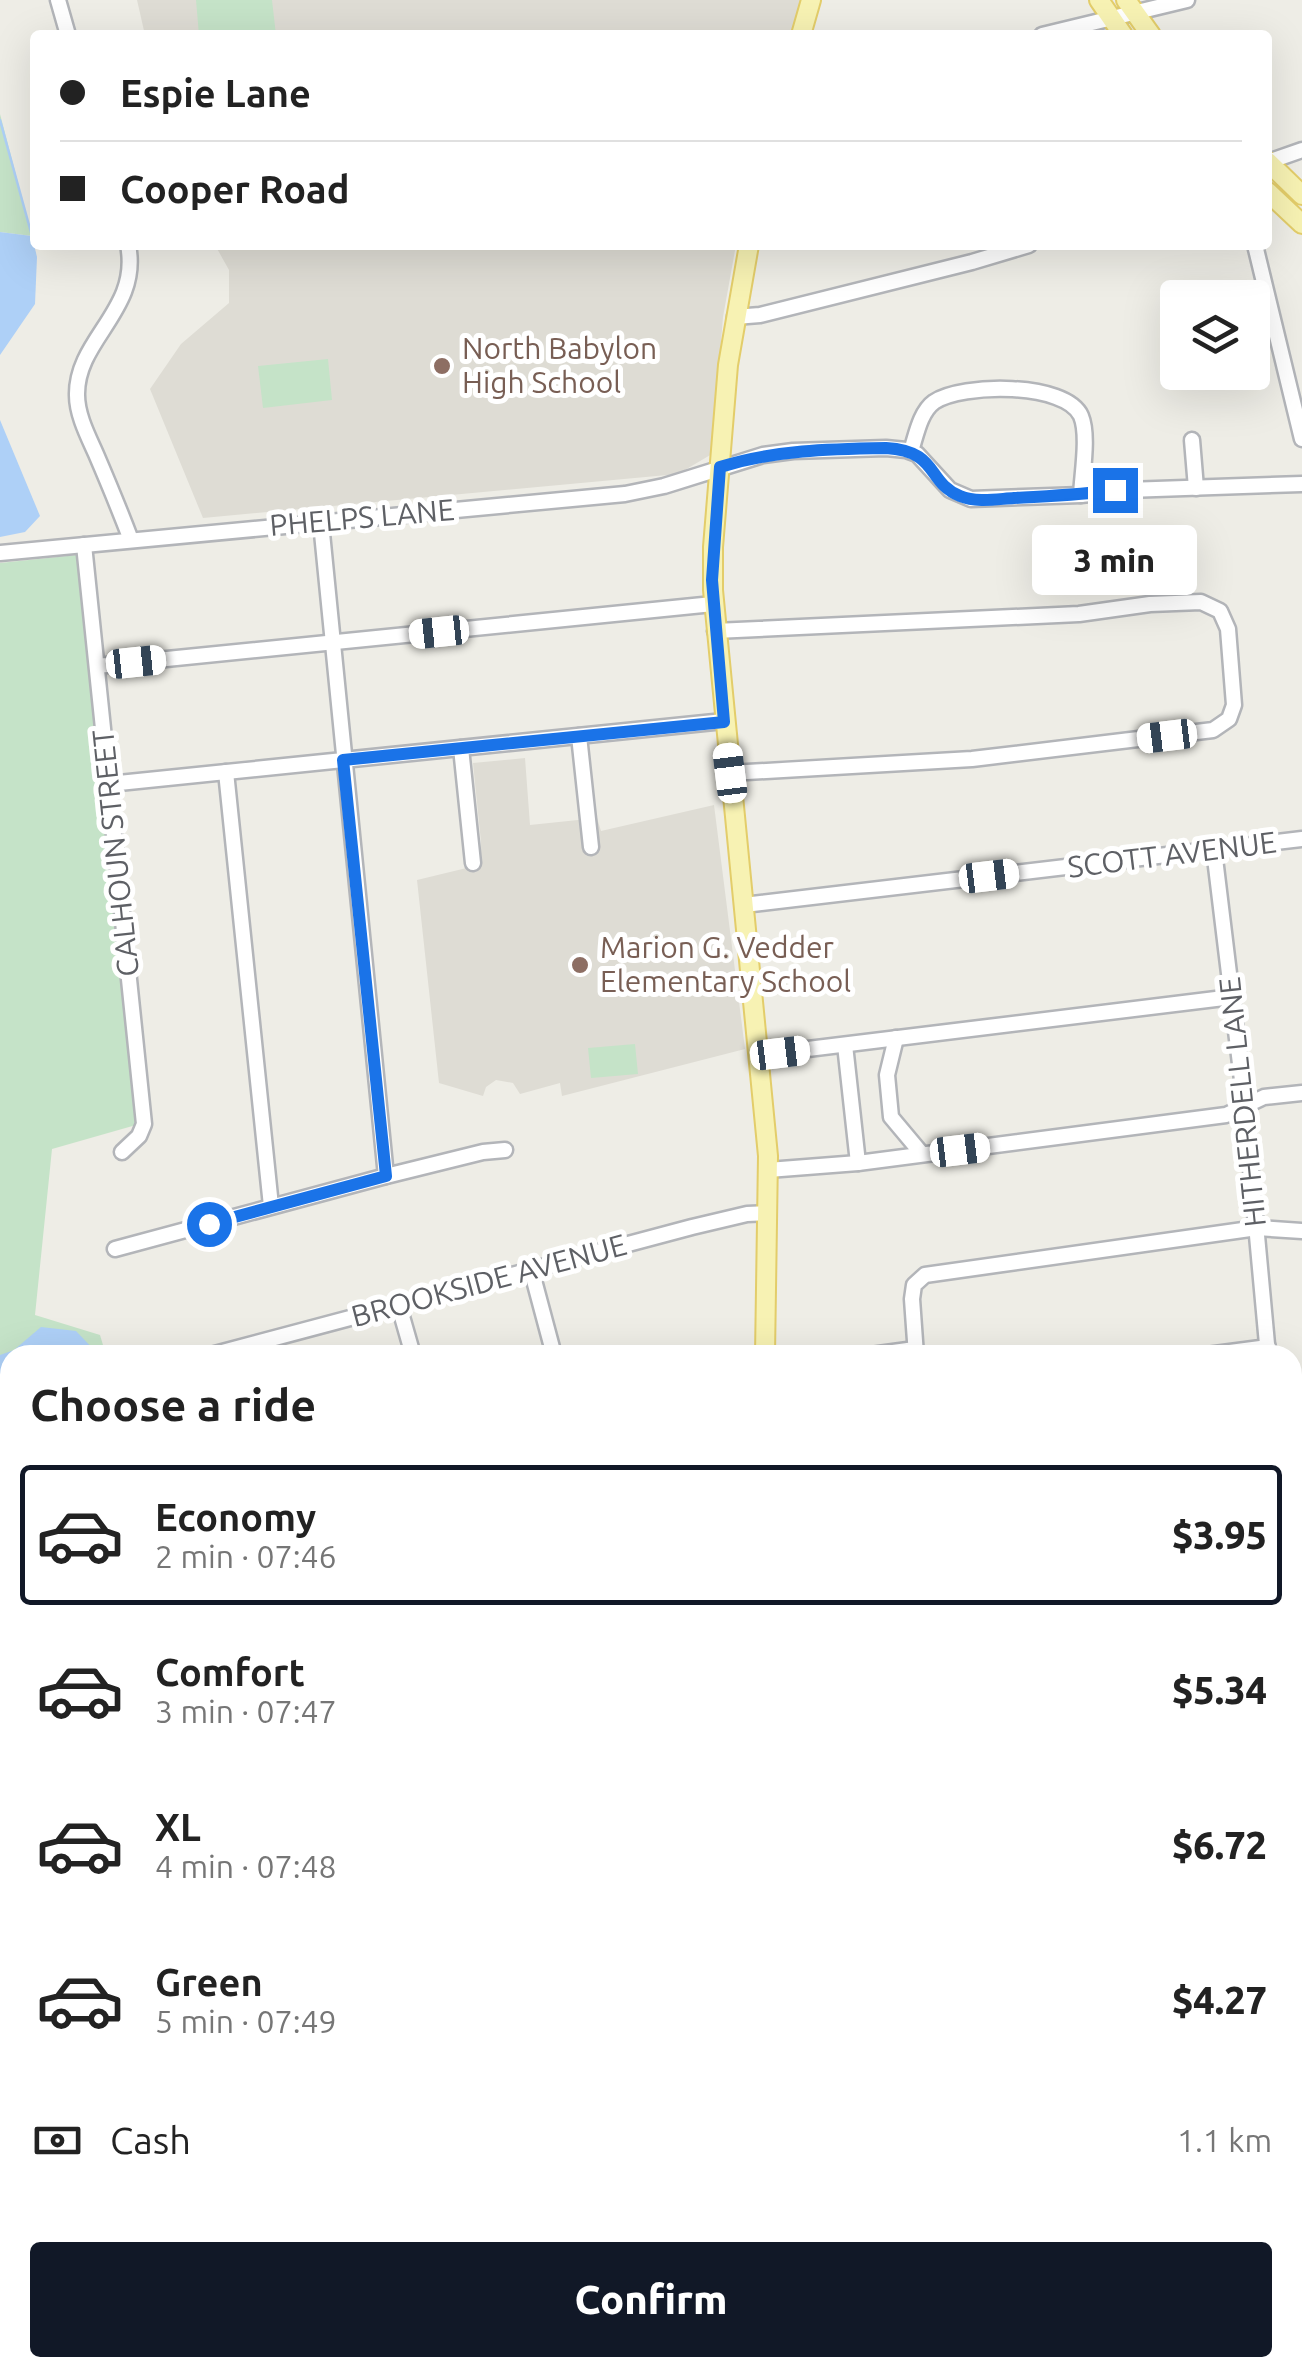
<!DOCTYPE html>
<html lang="en">
<head>
<meta charset="utf-8">
<style>
	:root { --surface:#fff; --page:#f6f6f6; --text:#222; --muted:#767676; --line:#e0e0e0; --accent:#111827 }
	body { margin:0; font-family:Ubuntu,sans-serif; background:var(--page); color:var(--text); height:100vh; display:flex; flex-direction:column; font-size:38px; white-space:nowrap }
	* { box-sizing:border-box; margin:0 }
	p { font-size:32px; color:var(--muted) }
	.icon { flex:none; width:55px; height:55px; fill:none; stroke:currentColor; stroke-width:2; stroke-linecap:round; stroke-linejoin:round }
	.map { position:relative; flex:1; overflow:hidden }
	.side { position:absolute; left:0px; top:1345px; width:1302px; height:1032px; display:flex; flex-direction:column; background:var(--surface); border-radius:30px 30px 0 0; box-shadow:0 10px 40px #0002 }
	.side>* { flex:none }
	.hud { position:absolute; left:30px; top:30px; width:1242px; height:220px; border-radius:10px; box-shadow:0 10px 40px #0002; display:grid; align-content:center; height:220px; padding:0 30px; background:var(--surface) }
	.buttons { position:absolute; left:1160px; top:280px; display:grid; gap:20px }
	.buttons a { display:grid; place-items:center; width:110px; height:110px; border-radius:10px; background:var(--surface); box-shadow:0 10px 40px #0002; font-size:50px }
	.end { position:absolute; width:45px; height:45px; margin:-22px; border:12px solid #1a73e8; background:#fff; box-shadow:0 0 0 5px #fff }
	.from { border-radius:50% }
	.bubble { position:absolute; height:70px; border-radius:10px; background:var(--surface); box-shadow:0 10px 40px #0002; font-size:32px; font-weight:800; line-height:70px; text-align:center }
	.car { position:absolute; width:30px; height:60px; margin:-30px -15px; border-radius:12px; box-shadow:0 0 8px 2px #0007; background:linear-gradient(#fff 24%,#345 0 40%,#fff 0 76%,#345 0 86%,#fff 0) }
	.hud b { display:flex; align-items:center; gap:35px; height:95px; font-size:38px }
	.hud b+b { border-top:2px solid var(--line) }
	.hud i { width:25px; height:25px; background:var(--text) }
	ul { padding:0; list-style:none }
	li { display:flex; align-items:center; gap:30px; height:140px; margin:0 20px 15px; padding:0 10px; border:5px solid transparent; border-radius:10px }
	li div { flex:1 }
	li b { display:block; font-size:38px }
	li em { font-style:normal; font-weight:800 }
	li.on { border-color:var(--accent) }
	li>.icon { width:90px; height:90px; stroke-width:1.5 }
	h2 { padding:0 30px; font-size:45px; line-height:120px }
	.pay { display:flex; align-items:center; gap:25px; height:110px; padding:0 30px; font-size:38px }
	.pay p { margin-inline-start:auto }
	.action { display:flex; gap:20px; margin-top:auto; padding:20px 30px }
	.action a { flex:1; height:115px; border-radius:10px; background:var(--accent); color:#fff; font-size:40px; font-weight:800; line-height:115px; text-align:center }
	.map>svg:first-child { display:block }
</style>
</head>
<body>
<div class="map">
<svg width="1302" height="2376" viewBox="0 0 1302 2376">
	<rect width="100%" height="100%" fill="#eeede6"/>
	<!-- education -->
	<g fill="#dedcd4">
		<path d="M137,0H804L792,35H145Z"/>
		<path d="M215,245H736L723,317L712,454L678,474L203,518L150,389L181,344L229,303V270Z"/>
		<path d="M525,758L530,825L597,818L601,831L714,805L745,1049L562,1096L560,1083L520,1094L513,1083L496,1080L486,1087L483,1096L439,1083L417,880L479,865L481,842L473,763Z"/>
	</g>
	<!-- green -->
	<g fill="#c5e3c8">
		<path d="M196,0H272L276,35H199Z"/>
		<path d="M0,114L32,236L0,232Z"/>
		<path d="M328,359L332,400L263,408L258,366Z"/>
		<path d="M77,555L136,1125L52,1149L35,1315L100,1335L106,1355H10V1450L0,1455V563Z"/>
		<path d="M635,1044L638,1074L591,1078L588,1048Z"/>
		<path d="M0,1962L10,2026V2118L0,2121Z"/>
		<path d="M10,2213V2368H49L51,2376H0V2216Z"/>
	</g>
	<!-- water -->
	<g fill="#aed0f7">
		<path d="M0,232L32,236L37,257L35,304L0,355Z"/>
		<path d="M0,420L40,516L25,532L0,537Z"/>
		<path d="M41,1327L76,1331L97,1353L95,1355H10V1441L7,1442L0,1436V1355L14,1350Z"/>
	</g>
	<g fill="none" stroke-linecap="round" stroke-linejoin="round">
		<!-- stream -->
		<g stroke="#aed0f7" stroke-width="2.5">
			<path d="M0,120L32,236L30,238"/>
			<path d="M0,2042L3,2047L0,2064"/>
		</g>
		<!-- river -->
		<g stroke="#aed0f7" stroke-width="18">
			<path d="M0,2100L7,2106"/>
			<path d="M40,2368L42,2376"/>
		</g>
		<!-- minor casing -->
		<g stroke="#b3b5b9" stroke-width="19">
			<g id="minor">
				<path d="M58,0L68,35"/>
				<path d="M1042,35L1187,0"/>
				<path d="M1268,162L1302,150"/>
				<path d="M128,245C141,310 76,339 77,395C77,415 88,436 96,454C108,482 120,511 131,540"/>
				<path d="M1255,245L1302,439"/>
				<path d="M735,317L760,315L972,262L1029,245"/>
				<path d="M1192,440L1196,488"/>
				<path d="M911,451C916,436 920,412 934,402C962,383 1066,382 1081,416C1089,435 1082,474 1081,495"/>
				<path d="M321,523L386,1176"/>
				<path d="M84,545L144,1124L139,1136L122,1152"/>
				<path d="M0,553L625,494L664,486L763,455L793,451L886,448L906,450L917,454L950,490L971,499L1081,495L1127,490L1302,484"/>
				<path d="M715,631L1079,614L1150,604L1201,602L1220,611L1228,629L1234,705L1229,719L1213,730L972,759L730,773"/>
				<path d="M97,666L713,604"/>
				<path d="M579,736L591,847"/>
				<path d="M461,748L473,863"/>
				<path d="M226,772L271,1206"/>
				<path d="M109,784L724,721"/>
				<path d="M1214,850L1245,1105L1268,1355"/>
				<path d="M744,905L1302,839"/>
				<path d="M896,1038L887,1075L891,1117L922,1154"/>
				<path d="M845,1045L858,1163"/>
				<path d="M759,1055L1232,997"/>
				<path d="M768,1170L858,1163L1226,1115L1264,1097L1302,1093"/>
				<path d="M115,1249L386,1176L483,1152L505,1150"/>
				<path d="M531,1269L554,1355"/>
				<path d="M399,1306L413,1355"/>
				<path d="M211,1355L692,1227L747,1214L768,1213"/>
				<path d="M871,1355L915,1349"/>
				<path d="M916,1355L912,1299L914,1285L925,1275L1257,1228L1302,1231"/>
				<path d="M1207,1355L1268,1347"/>
				<path d="M1292,1664L1302,1661"/>
				<path d="M1292,1999L1302,1996"/>
				<path d="M1292,2145L1302,2142"/>
				<path d="M1292,2294L1302,2291"/>
				<path d="M204,2368L206,2376"/>
				<path d="M320,2368L322,2376"/>
				<path d="M435,2368L437,2376"/>
				<path d="M464,2376L495,2368"/>
				<path d="M1116,2376L1122,2368"/>
			</g>
		</g>
		<!-- major casing -->
		<g stroke="#e3cd6a" stroke-width="22">
			<g id="major">
				<path d="M1099,0L1123,35"/>
				<path d="M1126,0L1151,35"/>
				<path d="M801,35L811,0"/>
				<path d="M1268,162L1302,195"/>
				<path d="M1268,192L1302,224"/>
				<path d="M749,245L728,365L713,547V590L768,1156L765,1355"/>
				<path d="M1292,1771L1302,1769"/>
				<path d="M1292,1855L1302,1852"/>
				<path d="M0,2124L10,2121"/>
				<path d="M0,2208L10,2205"/>
				<path d="M906,2368L907,2376"/>
			</g>
		</g>
		<!-- highway casing -->
		<g stroke="#ddb217" stroke-width="25">
			<g id="highway">
				<path d="M1292,1800L1302,1798"/>
				<path d="M1292,1824L1302,1822"/>
				<path d="M0,2145L10,2141"/>
				<path d="M0,2178L10,2175"/>
			</g>
		</g>
		<!-- minor -->
		<use href="#minor" stroke="#fff" stroke-width="14"/>
		<!-- major -->
		<use href="#major" stroke="#f7f2b3" stroke-width="18"/>
		<!-- highway -->
		<use href="#highway" stroke="#f2e499" stroke-width="20"/>
	</g>
	<g fill="none" stroke-linecap="round" stroke-linejoin="round">
		<!-- route -->
		<path stroke="#1a73e8" stroke-width="12" d="M209,1224L386,1176L343,760L724,722L712,580L720,467C775,450 829,449 886,448C939,451 926,482 960,496C977,503 997,499 1014,498C1048,496 1081,495 1115,490"/>
	</g>
	<!-- markers -->
	<g fill="#8d6e63" stroke="#fff" stroke-width="4">
		<circle cx="442" cy="366" r="10"/>
		<circle cx="580" cy="965" r="10"/>
	</g>
	<g text-anchor="middle" stroke-width="10" stroke-linejoin="round" paint-order="stroke">
		<!-- education labels -->
		<g font-size="30" fill="#785e54" stroke="#fff" text-anchor="start">
			<text x="462" y="359">North Babylon<tspan x="462" dy="34">High School</tspan></text>
			<text x="600" y="958">Marion G. Vedder<tspan x="600" dy="34">Elementary School</tspan></text>
		</g>
		<!-- street labels -->
		<g font-size="30" fill="#5e6065" stroke="#fff">
			<text transform="translate(362 518) rotate(-5)" y="10">PHELPS LANE</text>
			<text transform="translate(116 853) rotate(-96)" y="10">CALHOUN STREET</text>
			<text transform="translate(1172 855) rotate(-7)" y="10">SCOTT AVENUE</text>
			<text transform="translate(1243 1102) rotate(-96)" y="10">HITHERDELL LANE</text>
			<text transform="translate(489 1281) rotate(-15)" y="10">BROOKSIDE AVENUE</text>
		</g>
	</g>
</svg>
<div class="buttons">
<a><svg class="icon" aria-label="layers" viewBox="0 0 24 24"><path d="M12 4l9 5-9 5-9-5zM3 14l9 5 9-5"/></svg></a>
</div>
<i class="end from" style="left:209px;top:1224px"></i>
<i class="end" style="left:1115px;top:490px"></i>
<div class="bubble" style="left:1032px;top:525px;width:165px">3 min</div>
<i class="car" style="left:439px;top:632px;rotate:264deg"></i>
<i class="car" style="left:136px;top:662px;rotate:84deg"></i>
<i class="car" style="left:1167px;top:736px;rotate:263deg"></i>
<i class="car" style="left:730px;top:773px;rotate:353deg"></i>
<i class="car" style="left:989px;top:876px;rotate:83deg"></i>
<i class="car" style="left:780px;top:1053px;rotate:83deg"></i>
<i class="car" style="left:960px;top:1150px;rotate:83deg"></i>
<div class="hud">
<b><i class="from"></i>Espie Lane</b>
<b><i></i>Cooper Road</b>
</div>
<section class="side">
<h2>Choose a ride</h2>
<ul>
<li class="on"><svg class="icon" aria-label="car" viewBox="0 0 24 24"><path d="M5 17H2v-5l4-1 3-4h7l3 4 3 1v5h-3M9 17h6M6 11h13"/><circle cx="7" cy="17" r="2"/><circle cx="17" cy="17" r="2"/></svg><div><b>Economy</b><p>2 min · 07:46</p></div><em>$3.95</em></li>
<li><svg class="icon" aria-label="car" viewBox="0 0 24 24"><path d="M5 17H2v-5l4-1 3-4h7l3 4 3 1v5h-3M9 17h6M6 11h13"/><circle cx="7" cy="17" r="2"/><circle cx="17" cy="17" r="2"/></svg><div><b>Comfort</b><p>3 min · 07:47</p></div><em>$5.34</em></li>
<li><svg class="icon" aria-label="car" viewBox="0 0 24 24"><path d="M5 17H2v-5l4-1 3-4h7l3 4 3 1v5h-3M9 17h6M6 11h13"/><circle cx="7" cy="17" r="2"/><circle cx="17" cy="17" r="2"/></svg><div><b>XL</b><p>4 min · 07:48</p></div><em>$6.72</em></li>
<li><svg class="icon" aria-label="car" viewBox="0 0 24 24"><path d="M5 17H2v-5l4-1 3-4h7l3 4 3 1v5h-3M9 17h6M6 11h13"/><circle cx="7" cy="17" r="2"/><circle cx="17" cy="17" r="2"/></svg><div><b>Green</b><p>5 min · 07:49</p></div><em>$4.27</em></li>
</ul>
<div class="pay"><svg class="icon" aria-label="cash" viewBox="0 0 24 24"><path d="M3 7h18v10H3z"/><circle cx="12" cy="12" r="2"/></svg>Cash<p>1.1 km</p></div>
<div class="action"><a>Confirm</a></div>
</section>
</div>
</body>
</html>
